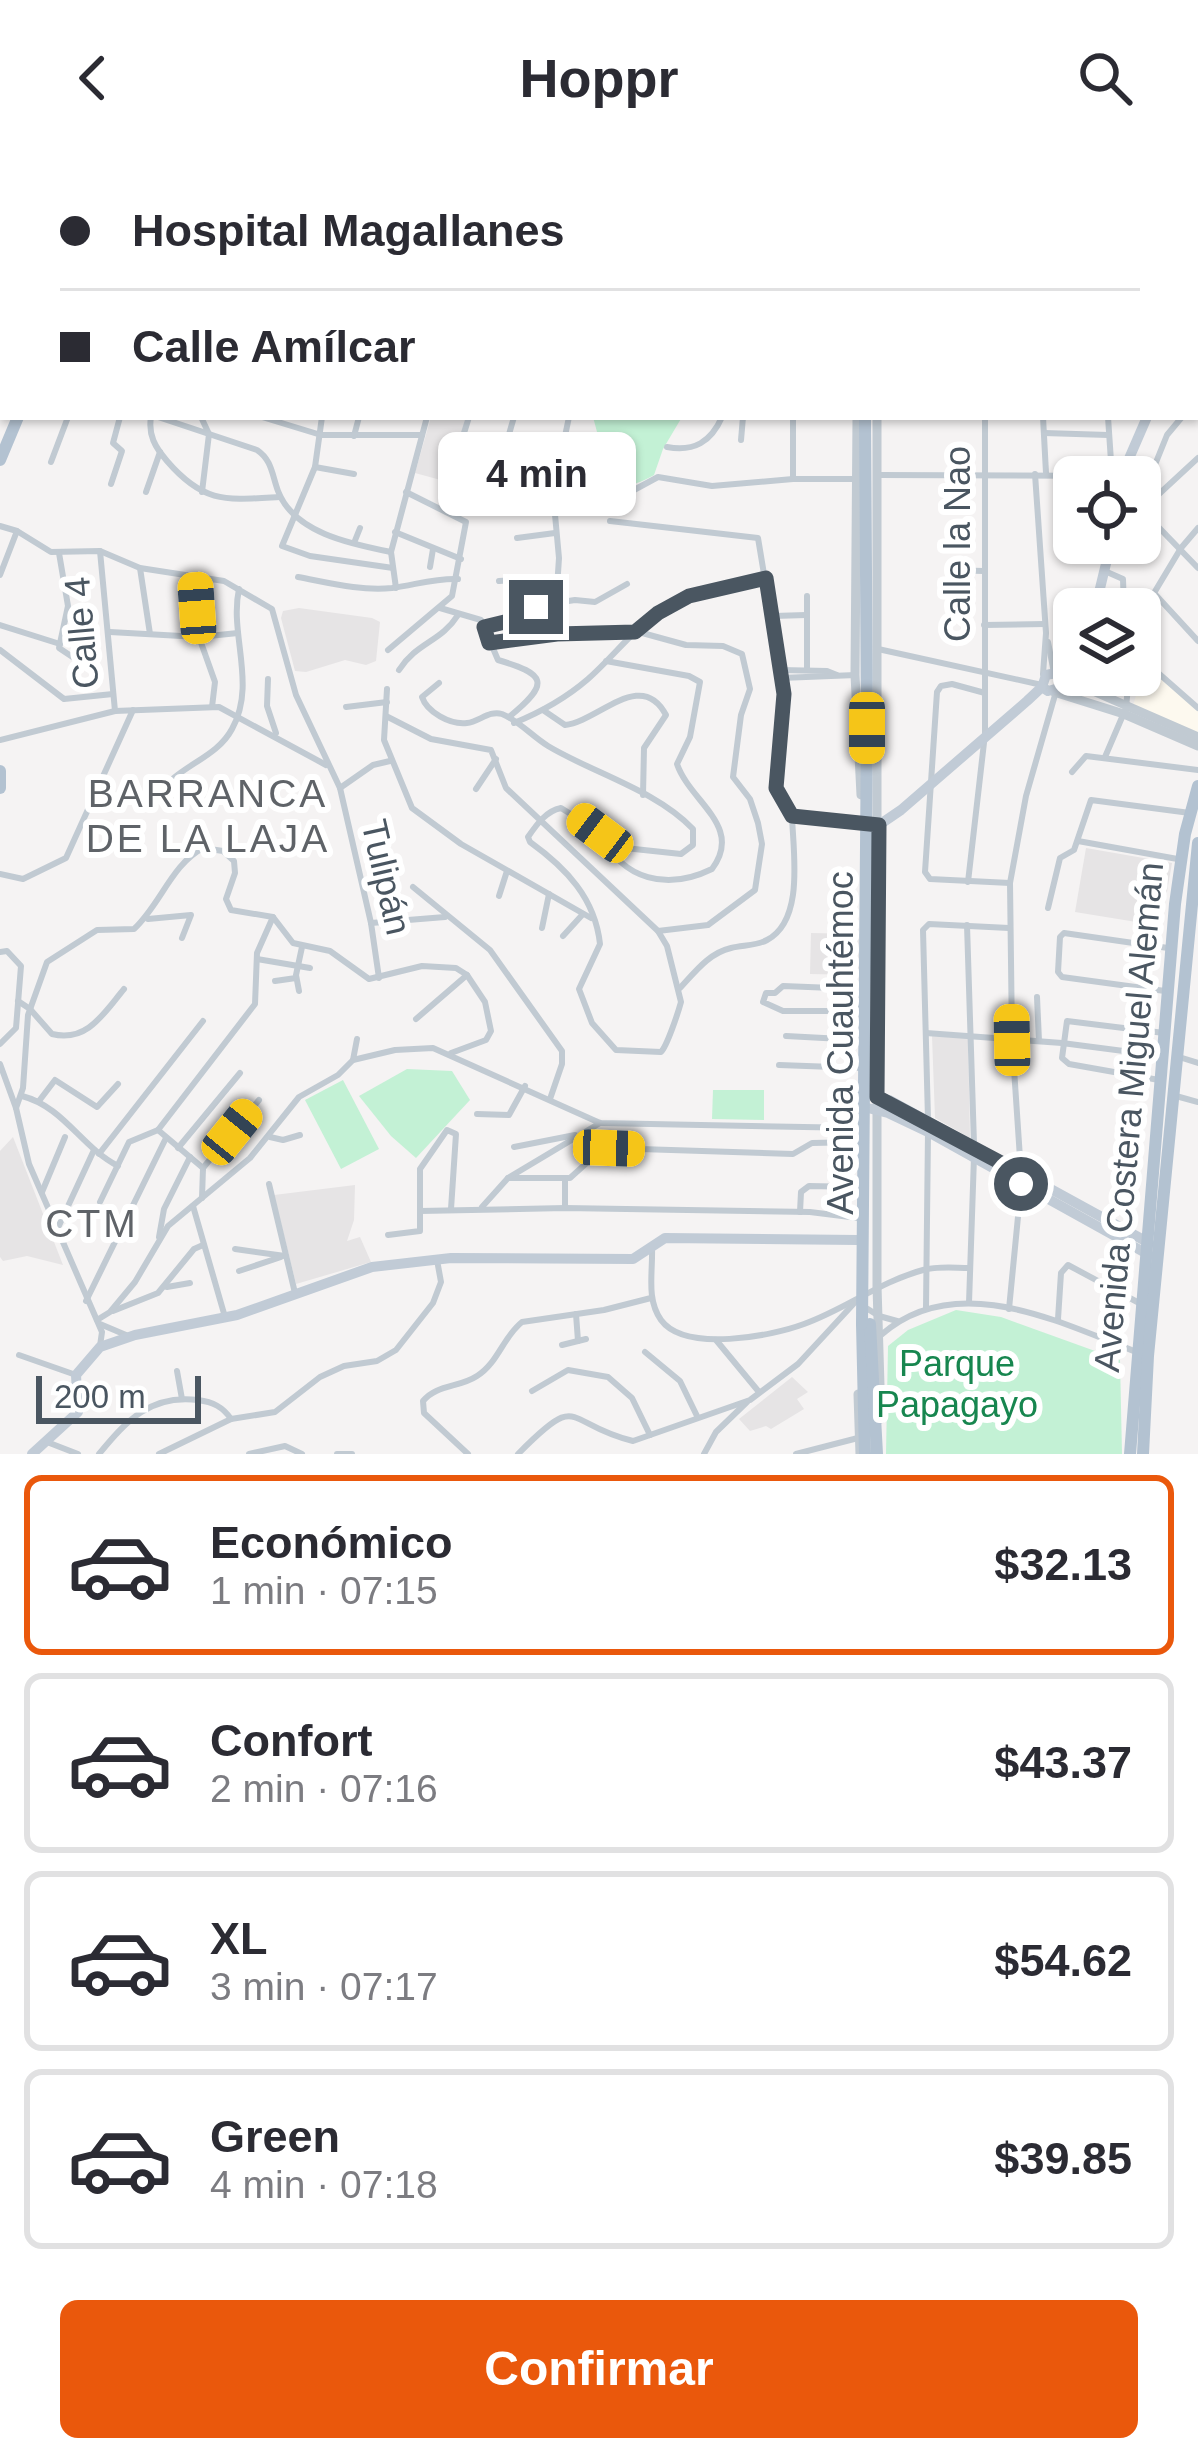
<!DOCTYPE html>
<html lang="es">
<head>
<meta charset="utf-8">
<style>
	:root { --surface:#fff; --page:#f2f2f3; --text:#2b2b33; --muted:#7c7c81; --line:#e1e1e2; --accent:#ea580c }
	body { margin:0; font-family:Arial,sans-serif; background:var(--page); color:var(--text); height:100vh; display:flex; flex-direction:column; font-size:45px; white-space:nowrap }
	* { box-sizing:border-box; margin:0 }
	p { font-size:39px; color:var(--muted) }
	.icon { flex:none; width:66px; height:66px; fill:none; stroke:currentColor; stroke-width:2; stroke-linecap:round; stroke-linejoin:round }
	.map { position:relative; height:1298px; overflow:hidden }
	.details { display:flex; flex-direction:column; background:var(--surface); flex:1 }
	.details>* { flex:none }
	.top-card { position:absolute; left:0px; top:0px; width:1200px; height:264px; box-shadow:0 3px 9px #0004; display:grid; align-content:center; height:264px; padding:0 60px; background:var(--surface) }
	.fabs { position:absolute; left:1053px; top:300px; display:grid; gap:24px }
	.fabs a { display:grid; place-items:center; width:108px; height:108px; border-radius:18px; background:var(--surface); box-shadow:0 3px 9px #0004; font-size:60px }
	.scale { position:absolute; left:36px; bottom:30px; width:165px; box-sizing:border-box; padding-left:12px; border:6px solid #4a5661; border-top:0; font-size:33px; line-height:42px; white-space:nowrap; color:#4a5661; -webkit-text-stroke:9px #fff; paint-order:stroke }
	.end { position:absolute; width:54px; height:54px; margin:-27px; border:15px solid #4a5661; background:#fff; box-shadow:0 0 0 6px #fff }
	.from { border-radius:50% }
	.bubble { position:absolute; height:84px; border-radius:18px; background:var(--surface); box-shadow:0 3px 9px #0004; font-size:39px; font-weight:700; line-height:84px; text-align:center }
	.car { position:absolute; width:36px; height:72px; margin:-36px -18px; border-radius:15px; box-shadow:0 0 9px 3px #0007; background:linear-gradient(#f5c518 24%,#345 0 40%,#f5c518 0 76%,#345 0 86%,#f5c518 0) }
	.top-card b { display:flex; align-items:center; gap:42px; height:114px; font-size:45px }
	.top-card b+b { border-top:3px solid var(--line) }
	.top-card i { width:30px; height:30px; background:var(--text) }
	ul { padding:21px 0 0; list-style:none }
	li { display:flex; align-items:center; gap:36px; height:180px; margin:0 24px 18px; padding:0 36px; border:6px solid var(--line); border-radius:18px }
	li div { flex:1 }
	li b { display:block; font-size:45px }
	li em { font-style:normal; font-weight:700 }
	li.on { border-color:var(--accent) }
	li>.icon { width:108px; height:108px; stroke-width:1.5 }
	.button { display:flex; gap:24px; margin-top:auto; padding:24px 60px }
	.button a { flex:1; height:138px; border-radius:18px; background:var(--accent); color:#fff; font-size:48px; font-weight:700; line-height:138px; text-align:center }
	header { display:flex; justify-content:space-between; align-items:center; height:156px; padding:0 60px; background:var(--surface); font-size:54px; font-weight:700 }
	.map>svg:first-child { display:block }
</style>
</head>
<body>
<header><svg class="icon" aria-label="back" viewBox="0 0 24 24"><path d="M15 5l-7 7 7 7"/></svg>Hoppr<svg class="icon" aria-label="search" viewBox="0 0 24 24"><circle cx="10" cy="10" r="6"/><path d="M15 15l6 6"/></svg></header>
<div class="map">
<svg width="1198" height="1298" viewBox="0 0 1198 1298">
	<rect width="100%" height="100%" fill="#f5f3f3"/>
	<!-- commercial -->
	<path fill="#fdf9ef" d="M1146,505L1198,554V579L1132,553Z"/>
	<!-- education -->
	<g fill="#e6e4e5">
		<path d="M431,261H466L448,326L415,317Z"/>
		<path d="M299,452L372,462L380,466L376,505L366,509L345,504L306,516L295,515L281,462L283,455Z"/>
		<path d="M1086,692L1172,707L1161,770L1075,756Z"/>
		<path d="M811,777L860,778L859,819L810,818Z"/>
		<path d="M932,880L968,882L970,982L935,962Z"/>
		<path d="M13,981L63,1109L27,1100L3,1105L0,1101V995Z"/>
		<path d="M355,1029L354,1064L347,1085L360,1081L371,1106L296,1128L274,1039Z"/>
		<path d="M792,1221L808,1236L797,1243L804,1253L771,1273L766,1270L750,1275L739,1263Z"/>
	</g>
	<!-- green -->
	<g fill="#c3f1d5">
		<path d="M593,261H682L663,293L654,319C633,331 613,336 592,322L600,287Z"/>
		<path d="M407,913L452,915L470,944L416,1002L391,980L359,940Z"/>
		<path d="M343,924L379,993L341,1013L305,944Z"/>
		<path d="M713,934H764V964L712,963Z"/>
		<path d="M956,1154L1001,1161L1120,1204L1122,1298H886L888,1190L908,1174Z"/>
	</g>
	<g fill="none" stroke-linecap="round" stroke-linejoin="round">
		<!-- minor -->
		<g stroke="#c1cad2" stroke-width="6">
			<path d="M186,0L198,3"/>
			<path d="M261,0L264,3"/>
			<path d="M832,0L834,3"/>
			<path d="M947,0L962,3"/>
			<path d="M179,3L180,0"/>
			<path d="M315,3L328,0"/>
			<path d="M439,3L441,0"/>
			<path d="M504,3L505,0"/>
			<path d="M556,3V0"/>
			<path d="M629,3L631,0"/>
			<path d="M691,3L693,0"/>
			<path d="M794,3L797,0"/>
			<path d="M891,3L892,0"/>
			<path d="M930,3L931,0"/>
			<path d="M969,3L970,0"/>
			<path d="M1006,3L1007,0"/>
			<path d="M1108,3L1112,0"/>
			<path d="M0,20L3,21"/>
			<path d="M1197,40H1198"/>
			<path d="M1197,127L1198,125"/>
			<path d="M0,172L3,168"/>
			<path d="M1197,245L1198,244"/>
			<path d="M151,261C148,279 155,291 167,305C204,348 226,344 280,341"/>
			<path d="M158,261L257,294C272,304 272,319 278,335C294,377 351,388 391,396"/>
			<path d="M201,261L209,278L202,336"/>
			<path d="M262,261L321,279H422"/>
			<path d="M322,261L315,311L282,390L310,400L393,412"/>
			<path d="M793,261V323"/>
			<path d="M1043,261L1046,317"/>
			<path d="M1108,261L1112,320"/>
			<path d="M1044,277L1108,279"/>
			<path d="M354,280L359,261"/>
			<path d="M741,284L743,261"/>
			<path d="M667,291C694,296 711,286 722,261"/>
			<path d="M51,306L68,261"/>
			<path d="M315,311L354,318"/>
			<path d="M1035,318L1046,477L1043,518"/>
			<path d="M879,319L1121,320"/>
			<path d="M555,324L584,323L605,333L634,334L658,321L712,330L793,323H857"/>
			<path d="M111,328L122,295L113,287L120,261"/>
			<path d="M448,328L469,261"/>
			<path d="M146,336L160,296"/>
			<path d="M482,338L495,297L505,292L514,261"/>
			<path d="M1140,346L1167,279L1182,261"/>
			<path d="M1141,349L1159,338L1198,302"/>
			<path d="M1140,352L1198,412"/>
			<path d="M610,365L758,382L784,539L776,632L792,660"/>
			<path d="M0,370L17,375L51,396L100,395L140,412L224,425L272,453L296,539L340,632L371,767L379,822"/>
			<path d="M1198,372L1181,392L1154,437L1198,485"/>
			<path d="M395,376L461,403"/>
			<path d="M517,382L555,377"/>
			<path d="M354,387L360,372"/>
			<path d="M100,395L115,555"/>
			<path d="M59,397L68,450L59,492L74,502"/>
			<path d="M430,411L433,393"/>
			<path d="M140,412L150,478"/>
			<path d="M950,414L983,415"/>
			<path d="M1107,416L1123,423L1124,453"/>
			<path d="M0,419L17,375"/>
			<path d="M298,421C330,427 360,435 392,432C415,429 435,422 458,423"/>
			<path d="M195,422L199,481L215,526L212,551"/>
			<path d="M499,425L558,421"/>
			<path d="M396,432L391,396L427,261"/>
			<path d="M556,447L559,402L553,337L569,261"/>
			<path d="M440,452L481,464L498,504C546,518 551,527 509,561"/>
			<path d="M774,460L806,459"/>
			<path d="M0,469L60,488"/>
			<path d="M984,469L1045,468"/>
			<path d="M484,471L513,464L542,449L575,444L595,446L627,428"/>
			<path d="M110,476L199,481L238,477"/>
			<path d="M489,486L558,478L635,475L686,489L723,490L742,498L750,533L741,559L733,621L750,643L758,667L762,688L755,734L708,769L658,775"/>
			<path d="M1048,486L1054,517"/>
			<path d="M878,493L1042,529"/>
			<path d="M0,494L64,543L113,538"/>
			<path d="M388,494L452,440L466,366L406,336"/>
			<path d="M1140,501L1198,552"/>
			<path d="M399,514C417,486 441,486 458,459"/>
			<path d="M781,514L827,515L837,519"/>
			<path d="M807,514V440"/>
			<path d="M781,522L856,519"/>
			<path d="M268,523L267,550L276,577"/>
			<path d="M387,533L384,584L412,652L461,688L591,762"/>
			<path d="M985,537L952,528L941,530L937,536L925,716L930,723L1010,727"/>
			<path d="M346,551L387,546"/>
			<path d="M543,554L565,569C599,565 641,512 666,559L644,592L643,639"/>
			<path d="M386,560L431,583L491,594L506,632L658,775L667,790L681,846C678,857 667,890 661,896L616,894L592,867L579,833L600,788C595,742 566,712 530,686L528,681C537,668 546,655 561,652L625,692L681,698L693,689V673C656,634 593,617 548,590C533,581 518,564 502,558C489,554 479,566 467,567C450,569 427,556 422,541L439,527"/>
			<path d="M514,567C541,556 566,542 588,523C612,502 631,476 657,457C689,434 727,429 765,422"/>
			<path d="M0,584L115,555L219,551L326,609"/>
			<path d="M1105,601L1126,552L1129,519"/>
			<path d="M1072,616L1086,600L1198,614"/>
			<path d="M340,632L373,609L390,605"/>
			<path d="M476,633L496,603"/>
			<path d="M157,643C173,610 215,605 232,573C257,528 229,478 239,433"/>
			<path d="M792,660L860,667"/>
			<path d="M601,679C623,724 667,735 712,713C744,670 690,646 677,608L690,581L700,526L689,520L606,505"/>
			<path d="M1078,685L1183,704"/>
			<path d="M0,718L23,723L66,702L133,554"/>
			<path d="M968,726L985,578V261"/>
			<path d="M413,731L490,794L562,895V908L550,943"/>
			<path d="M499,740L507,715"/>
			<path d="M1048,752L1060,702L1074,694L1091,644L1190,657"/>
			<path d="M148,763L191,759L182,782"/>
			<path d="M371,767L445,761"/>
			<path d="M967,769L974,988"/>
			<path d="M542,772L549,738"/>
			<path d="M563,780L583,758"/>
			<path d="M0,796L7,795L21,810L16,872L0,888"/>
			<path d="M257,803L310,812"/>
			<path d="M275,825L296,822"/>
			<path d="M680,832C695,816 709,797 731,792C743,789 756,790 767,784C805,764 793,695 792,660"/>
			<path d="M299,835L296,819L302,791"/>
			<path d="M1165,835L1062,821L1058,816L1060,781L1064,777L1168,792"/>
			<path d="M862,839L846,838L833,832L783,830L775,837H766L763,846L783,855H832L846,848L862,849"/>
			<path d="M1037,841L1039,885"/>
			<path d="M18,845L30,853L52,878C87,887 104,857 124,833"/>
			<path d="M416,863L467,819"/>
			<path d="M926,877L1062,887L1162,900"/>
			<path d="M786,880L861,884"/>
			<path d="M1179,901L1198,907"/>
			<path d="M353,904L357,883"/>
			<path d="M0,908L16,952L29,1008L102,1176L100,1190"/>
			<path d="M779,909L861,912"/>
			<path d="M1159,924L1069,908L1062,902L1067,865L1164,877"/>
			<path d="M22,940C64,951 81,991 118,1010"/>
			<path d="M1176,940L1198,946"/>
			<path d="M39,945L55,924L97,951L118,928"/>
			<path d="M16,952L23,932L28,859L47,806L97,774L134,773C160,749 172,708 203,692L223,695L234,705L235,717L226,743L231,754L273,761L293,787L330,795L369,823L422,810L456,812L467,819L485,846L491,875L486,884L451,897"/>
			<path d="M477,958L509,959L525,930"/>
			<path d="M928,963L923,774L929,768L1009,772"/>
			<path d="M158,974L203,1012"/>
			<path d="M270,981L283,984L300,979"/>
			<path d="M514,991L575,979"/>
			<path d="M178,992L240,917"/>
			<path d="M99,998L203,865"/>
			<path d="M1021,1017L1012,883L1010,727L1026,640L1055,539"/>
			<path d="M508,1022H570L601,994L609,992L793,998L812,987L859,986"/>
			<path d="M565,1023V1052"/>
			<path d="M269,1028L295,1137"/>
			<path d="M42,1036L65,981"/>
			<path d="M202,1042L203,1012L259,944"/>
			<path d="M100,1046L129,986L158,974L255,848L257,797L273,761"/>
			<path d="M193,1050L225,1161"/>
			<path d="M482,1051L508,1022L600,967"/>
			<path d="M420,1055L565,1052L810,1056L858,1062"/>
			<path d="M800,1056L801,1036L809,1030L859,1031"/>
			<path d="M56,1076L94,994"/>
			<path d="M388,1079L420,1075V1013L447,974L456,978L451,1053"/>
			<path d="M159,1081L164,1053L190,1001"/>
			<path d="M652,1092C653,1116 646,1143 661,1164C685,1197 772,1180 804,1168C846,1153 879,1126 923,1114C938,1110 954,1112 969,1112"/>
			<path d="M235,1093L285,1100"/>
			<path d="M239,1115L281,1101"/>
			<path d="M167,1131L190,1127"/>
			<path d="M86,1145L166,982"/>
			<path d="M969,1147L974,1001"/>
			<path d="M863,1150L879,1160L897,1165"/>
			<path d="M926,1152L928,976"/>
			<path d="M1009,1153L1021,1030"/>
			<path d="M113,1155L158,1137L194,1093L203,1089"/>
			<path d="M576,1158L578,1185"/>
			<path d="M1058,1163L1061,1117L1068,1109L1141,1148"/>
			<path d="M97,1164L110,1156L135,1126L168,1070L250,1002L299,941L338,919L353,904L395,894L433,892L600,967L859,972"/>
			<path d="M100,1168L126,1179"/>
			<path d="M881,1179C956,1113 1059,1166 1139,1197"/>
			<path d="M716,1184L759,1236"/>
			<path d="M562,1189L586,1183"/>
			<path d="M645,1196L680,1225L697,1260"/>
			<path d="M19,1199L76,1219"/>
			<path d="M177,1215L182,1243"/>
			<path d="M532,1235L568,1214L608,1221L632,1242L650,1279"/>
			<path d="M47,1286L78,1298"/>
			<path d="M99,1298C127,1264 151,1238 198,1244C213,1246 223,1251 231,1263"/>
			<path d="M159,1298L231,1263L275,1256L320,1221L344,1210L377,1205L396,1194L433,1147L441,1126L437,1104"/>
			<path d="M249,1298L285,1290L302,1298"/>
			<path d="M337,1298H352"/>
			<path d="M468,1298L424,1257L423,1245C437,1228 459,1232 477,1220C498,1207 503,1181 522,1166L604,1154L651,1142"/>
			<path d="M518,1298C582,1233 563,1268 633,1285L750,1244L798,1208L858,1143"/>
			<path d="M704,1298L716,1276L747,1246"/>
			<path d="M796,1298L858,1282"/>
		</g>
		<!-- tertiary -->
		<g stroke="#c1cad2" stroke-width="9">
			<path d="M705,0L711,3"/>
			<path d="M763,0L767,3"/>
			<path d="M0,54L3,55"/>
			<path d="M857,261L855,519L861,639"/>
			<path d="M877,261V1130L881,1263"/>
			<path d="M1061,521L1198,581"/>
			<path d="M1054,536L1124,558L1198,590"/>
			<path d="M858,1238L860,1298"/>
		</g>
		<!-- secondary -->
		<g stroke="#c1cbd6" stroke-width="10">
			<path d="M1197,199L1198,198"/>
			<path d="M1121,321L1147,261"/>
			<path d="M1095,453L1111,387"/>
			<path d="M1042,531L1048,535L1059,532L1061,521L1056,517"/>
			<path d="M861,667L879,669L901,654L1027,545L1042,531L1046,519L1056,517L1074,492"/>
			<path d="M860,937L889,944L1149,1087"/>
			<path d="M860,950L888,957L928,976L1149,1099"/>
			<path d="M32,1298L78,1256L76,1219L100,1191L135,1179L237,1159L372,1111L451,1102L633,1103L665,1082L858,1084"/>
		</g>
		<!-- primary -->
		<g stroke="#b3c2d1" stroke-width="12">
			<path d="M66,0L68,3"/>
			<path d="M724,0L731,3"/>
			<path d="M865,261L867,572"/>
			<path d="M0,304L18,261"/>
			<path d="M0,615V632"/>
			<path d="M862,1168L865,1298"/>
			<path d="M870,1168L877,1298"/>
			<path d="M1130,1298L1175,748L1185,678L1198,630"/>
			<path d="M1143,1298L1148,1200L1198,687"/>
		</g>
		<!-- primary-bridge -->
		<path stroke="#b3c2d1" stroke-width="12" d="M862,1168L867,572"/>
	</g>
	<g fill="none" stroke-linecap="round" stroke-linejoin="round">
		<!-- route -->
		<path stroke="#4a5661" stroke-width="15" d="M536,451L513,464L484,471L489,487L557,478L635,476L658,457L689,440L766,422L784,538L776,632L792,660L879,669L877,941L1022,1018L1021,1028"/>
	</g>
	<g text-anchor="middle" stroke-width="12" stroke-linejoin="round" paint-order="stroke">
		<!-- street labels -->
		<g font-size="36" fill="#4a5661" stroke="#fff">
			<text transform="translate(957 388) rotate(-90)" y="13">Calle la Nao</text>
			<text transform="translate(81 477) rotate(-95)" y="13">Calle 4</text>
			<text transform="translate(387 721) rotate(77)" y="13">Tulipán</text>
			<text transform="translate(840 887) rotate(-90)" y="13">Avenida Cuauhtémoc</text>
			<text transform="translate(1128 961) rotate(-85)" y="13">Avenida Costera Miguel Alemán</text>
		</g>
		<!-- park labels -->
		<g font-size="36" fill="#17864f" stroke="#fff">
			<text x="957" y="1220">Parque<tspan x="957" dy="41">Papagayo</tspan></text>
		</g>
		<!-- neighbourhood labels -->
		<g font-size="39" letter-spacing="3" fill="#5f6368" stroke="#fff">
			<text x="208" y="651">BARRANCA<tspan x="208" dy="45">DE LA LAJA</tspan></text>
			<text x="92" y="1081">CTM</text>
		</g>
	</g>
</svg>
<div class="fabs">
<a><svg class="icon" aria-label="locate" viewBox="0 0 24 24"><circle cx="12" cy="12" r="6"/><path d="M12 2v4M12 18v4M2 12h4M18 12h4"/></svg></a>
<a><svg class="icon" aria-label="layers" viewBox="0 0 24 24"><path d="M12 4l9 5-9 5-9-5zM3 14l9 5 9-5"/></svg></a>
</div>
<div class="scale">200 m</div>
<i class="end from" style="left:1021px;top:1028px"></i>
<i class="end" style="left:536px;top:451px"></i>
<div class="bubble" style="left:438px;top:276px;width:198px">4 min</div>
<i class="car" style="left:197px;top:452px;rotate:356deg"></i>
<i class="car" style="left:867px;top:572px;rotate:180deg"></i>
<i class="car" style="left:600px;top:677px;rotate:307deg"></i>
<i class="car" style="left:1012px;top:884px;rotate:359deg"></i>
<i class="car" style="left:232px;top:976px;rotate:39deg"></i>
<i class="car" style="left:609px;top:992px;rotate:92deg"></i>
<div class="top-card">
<b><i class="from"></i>Hospital Magallanes</b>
<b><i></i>Calle Amílcar</b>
</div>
</div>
<section class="details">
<ul>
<li class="on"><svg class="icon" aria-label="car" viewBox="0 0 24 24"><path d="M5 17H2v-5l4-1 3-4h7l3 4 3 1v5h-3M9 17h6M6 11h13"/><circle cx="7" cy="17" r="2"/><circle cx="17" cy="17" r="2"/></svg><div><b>Económico</b><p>1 min · 07:15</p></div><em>$32.13</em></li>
<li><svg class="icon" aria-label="car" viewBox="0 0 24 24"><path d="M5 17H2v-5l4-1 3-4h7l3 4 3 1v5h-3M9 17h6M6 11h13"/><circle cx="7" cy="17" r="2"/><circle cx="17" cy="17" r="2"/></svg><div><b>Confort</b><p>2 min · 07:16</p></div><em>$43.37</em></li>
<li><svg class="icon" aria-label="car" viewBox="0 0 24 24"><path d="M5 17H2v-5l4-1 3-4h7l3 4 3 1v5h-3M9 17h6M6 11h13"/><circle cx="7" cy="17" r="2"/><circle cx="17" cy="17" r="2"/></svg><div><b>XL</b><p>3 min · 07:17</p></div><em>$54.62</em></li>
<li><svg class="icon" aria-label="car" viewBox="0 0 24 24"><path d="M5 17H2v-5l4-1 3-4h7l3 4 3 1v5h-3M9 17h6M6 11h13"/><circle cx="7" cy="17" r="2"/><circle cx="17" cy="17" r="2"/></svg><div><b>Green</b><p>4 min · 07:18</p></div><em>$39.85</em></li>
</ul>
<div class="button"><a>Confirmar</a></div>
</section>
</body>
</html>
